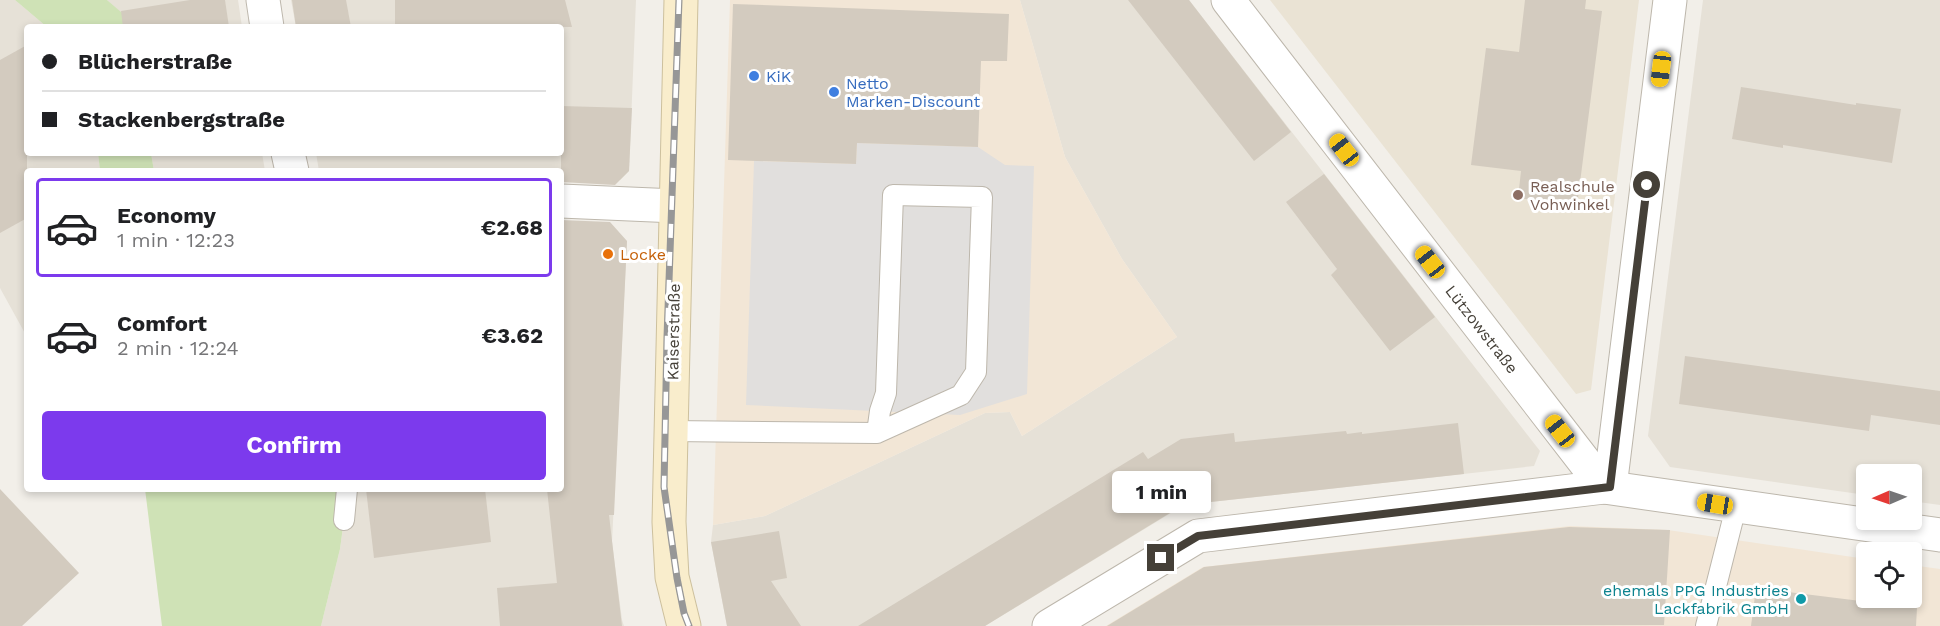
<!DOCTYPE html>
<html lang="en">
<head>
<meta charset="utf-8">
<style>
	:root { --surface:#fff; --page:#f6f6f6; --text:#202124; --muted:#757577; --line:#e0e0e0; --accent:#7c3aed }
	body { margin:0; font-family:"Work Sans",sans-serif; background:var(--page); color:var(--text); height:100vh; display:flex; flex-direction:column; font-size:22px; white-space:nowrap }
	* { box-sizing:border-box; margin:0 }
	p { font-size:20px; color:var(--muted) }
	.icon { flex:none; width:33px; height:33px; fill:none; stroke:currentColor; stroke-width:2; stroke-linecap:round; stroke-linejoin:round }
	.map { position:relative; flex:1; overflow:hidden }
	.drawer { position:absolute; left:24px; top:168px; width:540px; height:324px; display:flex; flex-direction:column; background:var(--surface); border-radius:6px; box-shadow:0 3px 9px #0003 }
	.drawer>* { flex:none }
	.banner { position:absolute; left:24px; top:24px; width:540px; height:132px; border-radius:6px; box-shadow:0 3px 9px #0003; display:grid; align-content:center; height:132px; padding:0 18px; background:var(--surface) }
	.needle { width:39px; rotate:268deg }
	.buttons { position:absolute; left:1856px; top:464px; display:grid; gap:12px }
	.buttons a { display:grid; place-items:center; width:66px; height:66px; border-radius:6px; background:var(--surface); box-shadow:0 3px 9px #0003; font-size:30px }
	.end { position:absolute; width:27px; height:27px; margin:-14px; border:8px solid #454038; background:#fff; box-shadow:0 0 0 3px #fff }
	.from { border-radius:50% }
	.bubble { position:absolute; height:42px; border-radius:6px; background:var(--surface); box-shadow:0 3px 9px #0003; font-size:20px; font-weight:700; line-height:42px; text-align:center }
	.car { position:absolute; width:18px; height:36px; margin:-18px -9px; border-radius:8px; box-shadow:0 0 4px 2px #0007; background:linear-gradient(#f5c518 24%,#345 0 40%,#f5c518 0 76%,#345 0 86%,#f5c518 0) }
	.banner b { display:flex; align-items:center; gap:21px; height:57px; font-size:22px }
	.banner b+b { border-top:2px solid var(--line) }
	.banner i { width:15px; height:15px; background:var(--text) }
	ul { padding:10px 0 0; list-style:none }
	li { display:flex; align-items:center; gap:18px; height:99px; margin:0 12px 9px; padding:0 6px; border:3px solid transparent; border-radius:6px }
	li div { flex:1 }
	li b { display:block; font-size:22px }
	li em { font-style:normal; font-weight:700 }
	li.on { border-color:var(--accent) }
	li>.icon { width:54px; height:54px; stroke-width:1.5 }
	.primary-button { display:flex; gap:12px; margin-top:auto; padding:12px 18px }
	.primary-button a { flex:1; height:69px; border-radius:6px; background:var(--accent); color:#fff; font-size:24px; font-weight:700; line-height:69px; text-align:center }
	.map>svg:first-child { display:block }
</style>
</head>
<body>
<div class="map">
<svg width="1940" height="626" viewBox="0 0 1940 626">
	<rect width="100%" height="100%" fill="#f2efe9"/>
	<!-- residential -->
	<g fill="#e6e1d7">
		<path d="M0,0H15L47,27H27V153H98L100,171H27V337L0,288Z"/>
		<path d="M107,0H238L242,27H129L127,18Z"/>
		<path d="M291,0H636L629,171L620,180L561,171H319L316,153H561V27H296Z"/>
		<path d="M1020,0H1189L1540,451L1534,466L1184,505L985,626H727L711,542L713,525L765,516L985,413L1010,412L1022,436L1177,337L1122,259L1065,157Z"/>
		<path d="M1703,0H1940V505L1911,501V474H1866V495L1670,467L1648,436Z"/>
		<path d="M151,153H262L265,171H154Z"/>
		<path d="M561,230L627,241L612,542L622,620L624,626H321L340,549L348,489H561Z"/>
	</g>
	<!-- commercial -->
	<g fill="#f2e6d6">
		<path d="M730,0H1020L1065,157L1122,259L1177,337L1022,436L1010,412L985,413L765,516L713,525Z"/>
		<path d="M1570,526L1668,530L1866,559V597H1911V565L1940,569V626H1106L1203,567Z"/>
	</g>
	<!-- education -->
	<path fill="#eae3d4" d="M1270,0H1639L1591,390L1576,394Z"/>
	<!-- green -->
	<g fill="#cfe2b6">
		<path d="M15,0H107L128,18L129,27H47Z"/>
		<path d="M98,153H151L154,171H100Z"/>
		<path d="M145,489H348L340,549L321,626H162Z"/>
	</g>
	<!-- parking -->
	<path fill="#e1dfdd" d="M857,143L978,147L1005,165L1034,166L1027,394L960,415L746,405L754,161L856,164Z"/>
	<!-- building -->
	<g fill="#d3cbbf">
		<path d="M190,0H225L229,27H123L121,11Z"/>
		<path d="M292,0H346L351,27H296Z"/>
		<path d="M395,0H565L572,27L432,25V27H395Z"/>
		<path d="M1128,0H1189L1291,132L1254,161Z"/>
		<path d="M1525,0H1586L1585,9L1602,11L1577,206L1518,198L1521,171L1471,165L1486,48L1519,52Z"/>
		<path d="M733,4L1009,14L1007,61H981L978,147L857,143L856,164L728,160Z"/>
		<path d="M27,45V218L0,233V60Z"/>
		<path d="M1741,87L1856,105V103L1901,109L1892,163L1783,145V148L1732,139Z"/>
		<path d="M561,106L632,108L629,171L615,185L561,182Z"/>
		<path d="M1324,174L1435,317L1390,351L1331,275L1337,269L1286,202Z"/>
		<path d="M561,220L610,222L627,241L614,515H609L622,626H500L497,588L557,583L547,489H561V307L563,264L561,263Z"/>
		<path d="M1685,356L1940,391V425L1871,415L1869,431L1679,404Z"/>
		<path d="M1458,423L1464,474L1183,505L985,626H858L1143,452L1148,459L1181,439L1234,433L1235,442L1346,431L1347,434L1362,432V434Z"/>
		<path d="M0,489L79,573L22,626H0Z"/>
		<path d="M366,489H485L491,542L374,558Z"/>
		<path d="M1569,527L1670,530L1664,625L1107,626L1204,567Z"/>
		<path d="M779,531L787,578L771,581L801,626H727L711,542Z"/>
		<path d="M1756,588L1917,608L1916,626H1751Z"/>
	</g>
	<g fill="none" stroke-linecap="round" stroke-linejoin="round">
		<!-- service casing -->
		<g stroke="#bdb7ac" stroke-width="22">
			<g id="service">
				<path d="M670,431L877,433L961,395L976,372L982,197L893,195L886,393L880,411L877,433"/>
				<path d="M344,520L347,489"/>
				<path d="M1706,626L1736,507"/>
			</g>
		</g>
		<!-- minor casing -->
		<g stroke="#bdb7ac" stroke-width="35">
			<g id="minor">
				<path d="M263,0L267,27"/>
				<path d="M1228,0L1604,487"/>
				<path d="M288,153L292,171"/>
				<path d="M561,201L676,206"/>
				<path d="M1610,487L1670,0"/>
				<path d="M1049,626L1198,536L1604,487L1940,535"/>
			</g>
		</g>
		<!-- secondary casing -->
		<g stroke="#cdc09d" stroke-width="35">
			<path id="secondary" d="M681,0L669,522L672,577L684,626"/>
		</g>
		<!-- service -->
		<use href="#service" stroke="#fff" stroke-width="20"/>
		<!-- minor -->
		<use href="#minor" stroke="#fff" stroke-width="33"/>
		<!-- secondary -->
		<use href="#secondary" stroke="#f9edcc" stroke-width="33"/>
		<!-- rail casing -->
		<g stroke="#979797" stroke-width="7">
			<path id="rail" d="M679,0L667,337L664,487L677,578L684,613L689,626"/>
		</g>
		<!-- rail -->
		<use href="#rail" stroke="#fff" stroke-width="4.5" stroke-dasharray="14" stroke-linecap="butt"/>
	</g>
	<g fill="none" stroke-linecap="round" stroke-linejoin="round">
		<!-- route -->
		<path stroke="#454038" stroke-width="8" d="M1161,558L1198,536L1610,487L1647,185"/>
	</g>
	<!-- markers -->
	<g fill="#3f7fe0" stroke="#fff" stroke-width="2">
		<circle cx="754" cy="76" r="6"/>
		<circle cx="834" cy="92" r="6"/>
	</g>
	<circle fill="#8d6e63" stroke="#fff" stroke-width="2" cx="1518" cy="195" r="6"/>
	<circle fill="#e8710a" stroke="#fff" stroke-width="2" cx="608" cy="254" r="6"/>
	<circle fill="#0f9aa8" stroke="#fff" stroke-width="2" cx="1801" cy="599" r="6"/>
	<g text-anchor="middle" stroke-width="6" stroke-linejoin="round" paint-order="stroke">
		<!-- shop labels -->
		<g font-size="16" fill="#366cbe" stroke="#fff" text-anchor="start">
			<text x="766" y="82">KiK</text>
			<text x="846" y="89">Netto<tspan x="846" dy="18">Marken-Discount</tspan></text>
		</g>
		<!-- education labels -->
		<g font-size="16" fill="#785e54" stroke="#fff" text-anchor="start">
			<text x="1530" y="192">Realschule<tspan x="1530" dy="18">Vohwinkel</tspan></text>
		</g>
		<!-- food labels -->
		<g font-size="16" fill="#c56008" stroke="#fff" text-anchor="start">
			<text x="620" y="260">Locke</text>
		</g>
		<!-- street labels -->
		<g font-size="16" fill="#454038" stroke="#fff">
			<text transform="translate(1482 329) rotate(52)" y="6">Lützowstraße</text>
			<text transform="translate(673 332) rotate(-89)" y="6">Kaiserstraße</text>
		</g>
		<!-- culture labels -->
		<g font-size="16" fill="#0d838f" stroke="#fff" text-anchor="end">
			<text x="1789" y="596">ehemals PPG Industries<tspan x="1789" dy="18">Lackfabrik GmbH</tspan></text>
		</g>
	</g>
</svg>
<div class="buttons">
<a><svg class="needle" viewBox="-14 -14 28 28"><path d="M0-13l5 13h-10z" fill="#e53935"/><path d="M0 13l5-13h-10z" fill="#757577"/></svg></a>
<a><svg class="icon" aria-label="locate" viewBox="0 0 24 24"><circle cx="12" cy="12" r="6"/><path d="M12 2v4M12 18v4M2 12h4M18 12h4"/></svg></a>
</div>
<i class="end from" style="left:1647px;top:185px"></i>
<i class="end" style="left:1161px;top:558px"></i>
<div class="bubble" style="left:1112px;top:471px;width:99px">1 min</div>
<i class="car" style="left:1661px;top:69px;rotate:187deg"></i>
<i class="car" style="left:1344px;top:150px;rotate:322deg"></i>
<i class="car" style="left:1430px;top:262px;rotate:322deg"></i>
<i class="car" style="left:1560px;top:431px;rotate:322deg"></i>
<i class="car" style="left:1715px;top:504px;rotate:279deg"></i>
<div class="banner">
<b><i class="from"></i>Blücherstraße</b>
<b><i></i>Stackenbergstraße</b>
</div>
<section class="drawer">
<ul>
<li class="on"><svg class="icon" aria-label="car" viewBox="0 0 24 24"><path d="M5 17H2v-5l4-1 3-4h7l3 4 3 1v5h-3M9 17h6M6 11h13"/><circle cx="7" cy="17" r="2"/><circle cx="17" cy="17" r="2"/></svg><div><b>Economy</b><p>1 min · 12:23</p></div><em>€2.68</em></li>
<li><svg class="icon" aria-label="car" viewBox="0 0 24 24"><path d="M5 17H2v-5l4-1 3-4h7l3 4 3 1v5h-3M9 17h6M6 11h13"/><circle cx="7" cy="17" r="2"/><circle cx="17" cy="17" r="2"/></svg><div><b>Comfort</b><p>2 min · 12:24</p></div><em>€3.62</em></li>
</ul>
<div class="primary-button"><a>Confirm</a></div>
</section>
</div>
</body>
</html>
